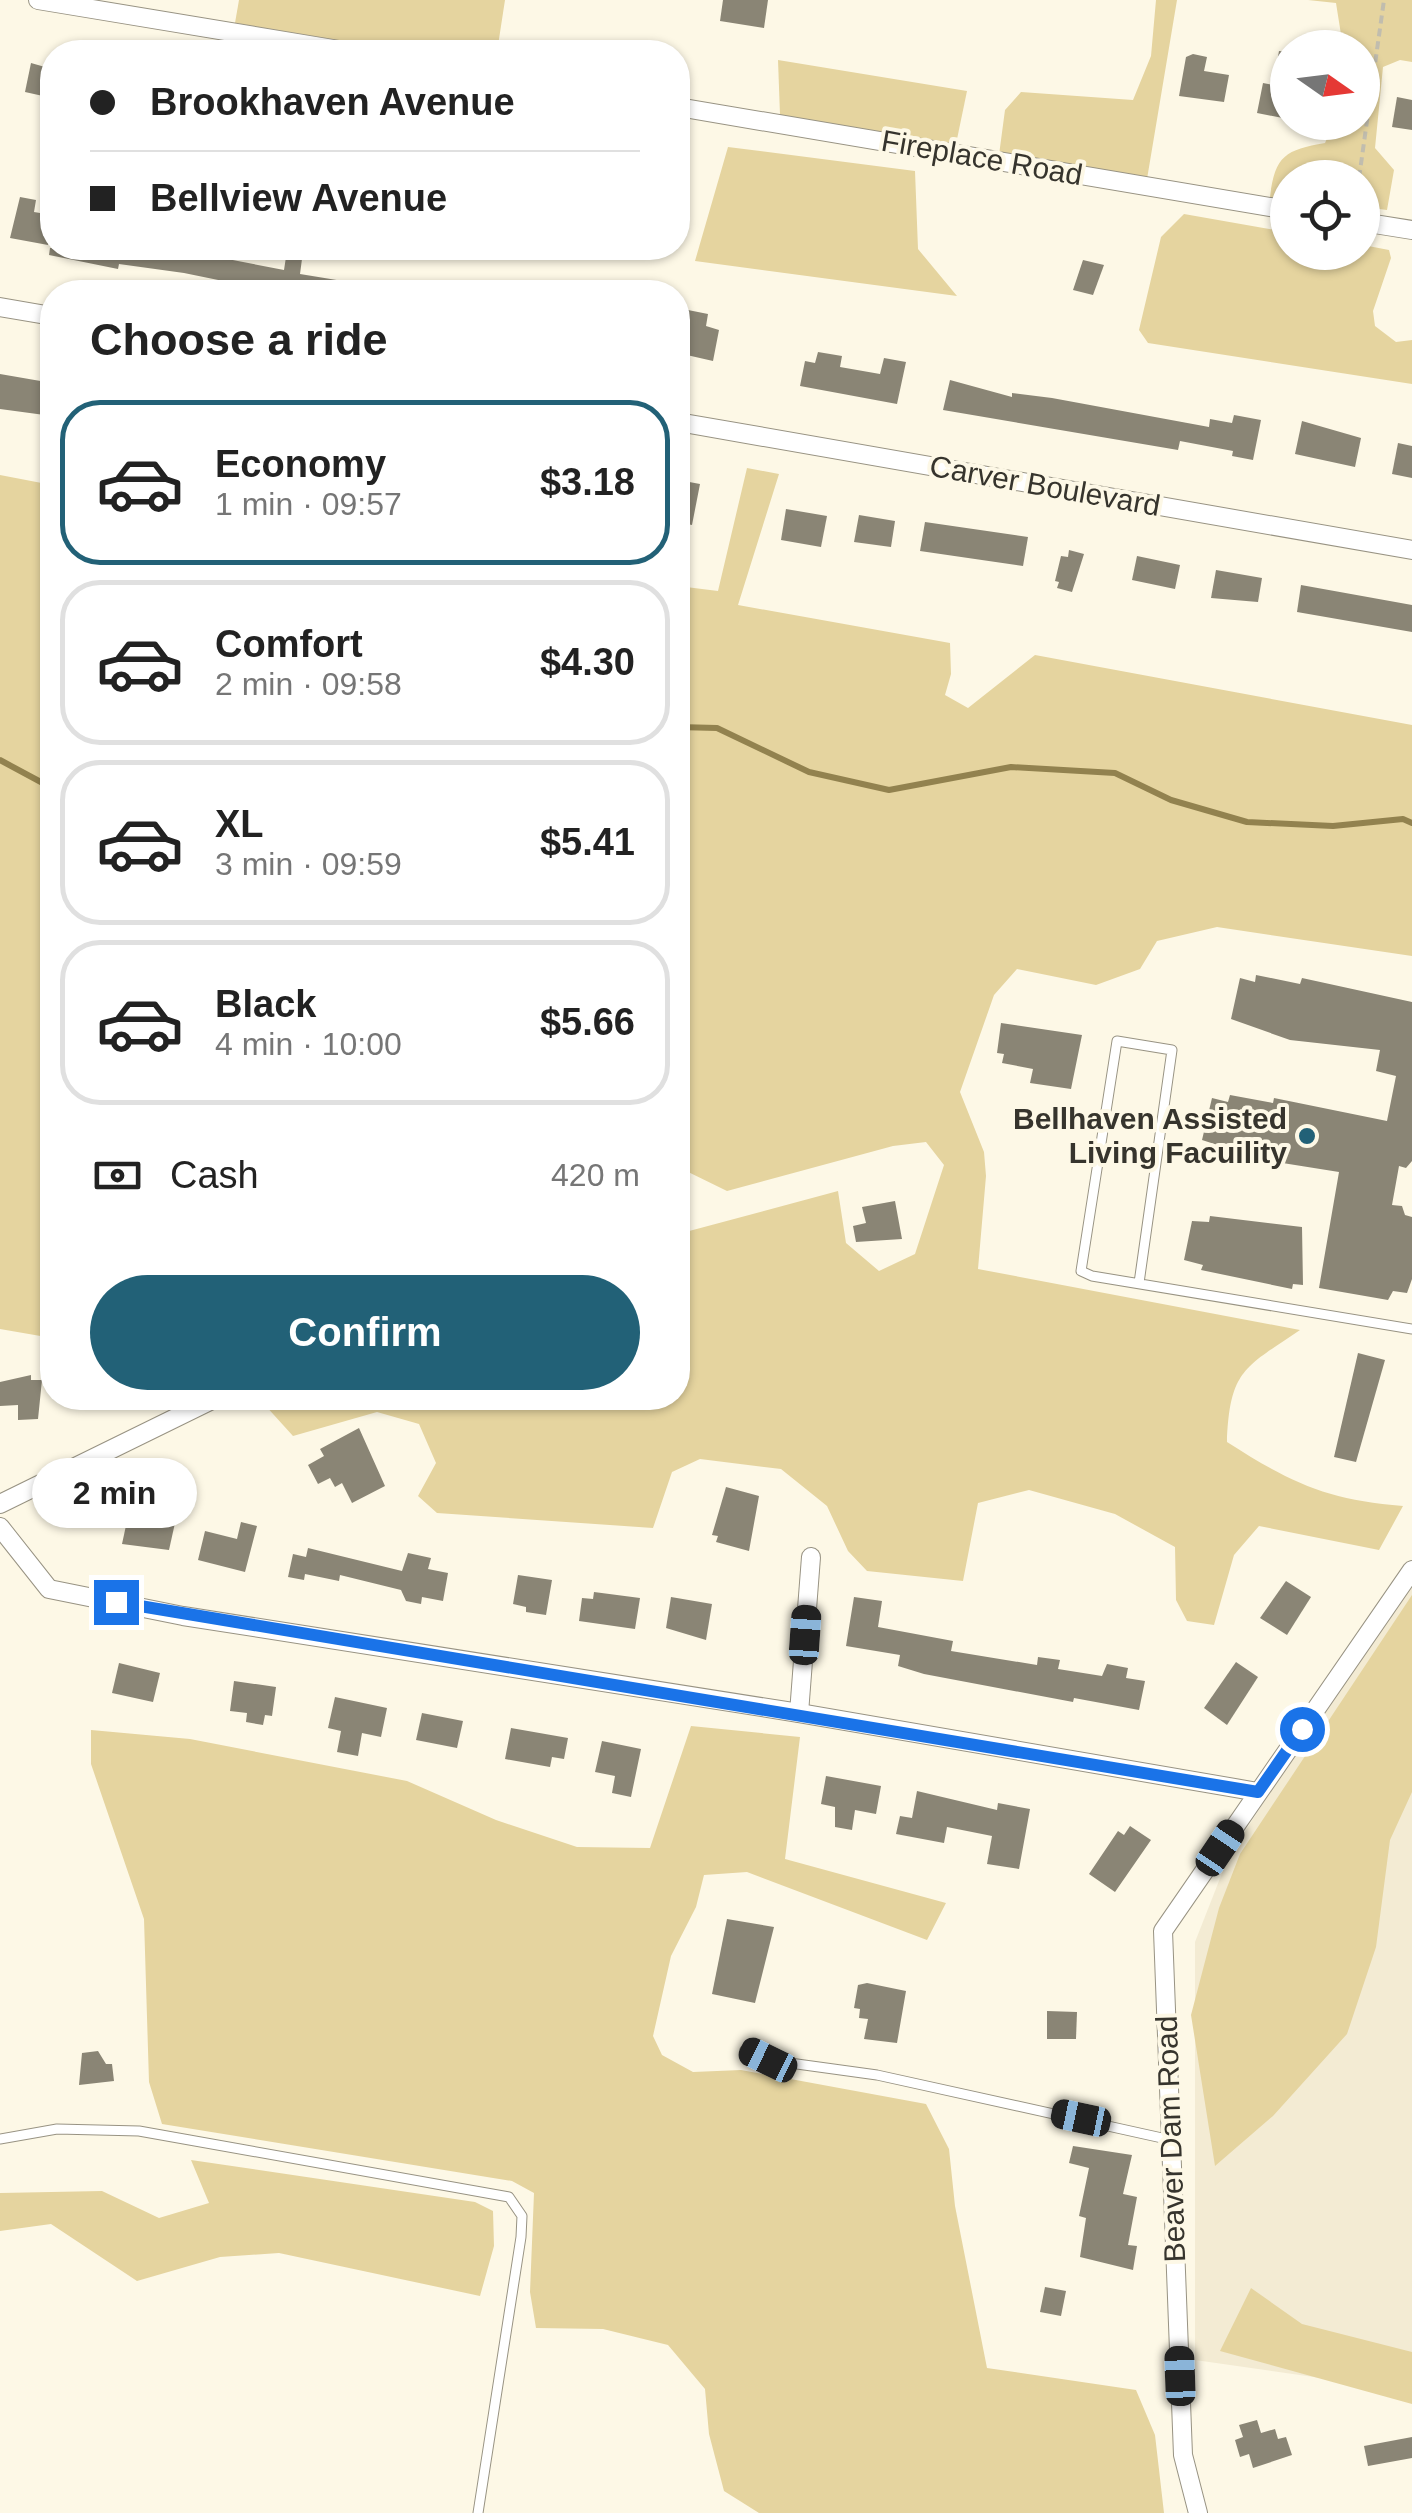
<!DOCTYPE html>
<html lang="en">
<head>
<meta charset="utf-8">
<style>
	:root { --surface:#fff; --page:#f2f2f2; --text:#222; --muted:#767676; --line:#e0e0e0; --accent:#226177 }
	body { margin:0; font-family:Helvetica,sans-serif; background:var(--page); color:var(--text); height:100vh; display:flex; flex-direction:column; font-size:38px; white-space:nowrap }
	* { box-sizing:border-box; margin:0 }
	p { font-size:32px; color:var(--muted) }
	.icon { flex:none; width:55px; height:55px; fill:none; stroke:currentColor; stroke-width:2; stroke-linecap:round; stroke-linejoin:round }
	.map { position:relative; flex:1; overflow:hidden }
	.details { position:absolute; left:40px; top:280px; width:650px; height:1130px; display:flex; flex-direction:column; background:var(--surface); border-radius:40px; box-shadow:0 2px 8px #0004 }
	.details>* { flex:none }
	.top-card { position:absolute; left:40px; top:40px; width:650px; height:220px; border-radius:40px; box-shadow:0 2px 8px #0004; display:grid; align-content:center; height:220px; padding:0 50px; background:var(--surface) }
	.needle { width:65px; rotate:104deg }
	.tools { position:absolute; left:1270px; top:30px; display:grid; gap:20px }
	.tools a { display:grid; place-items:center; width:110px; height:110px; border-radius:50%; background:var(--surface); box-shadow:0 2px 8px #0004; font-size:50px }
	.end { position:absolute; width:45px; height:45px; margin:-22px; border:12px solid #1a73e8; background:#fff; box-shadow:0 0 0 5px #fff }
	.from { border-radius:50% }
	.bubble { position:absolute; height:70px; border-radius:35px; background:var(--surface); box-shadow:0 2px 8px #0004; font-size:32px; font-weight:800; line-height:70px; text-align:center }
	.car { position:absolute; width:30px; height:60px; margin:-30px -15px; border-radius:12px; box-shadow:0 0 8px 2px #0007; background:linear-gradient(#222 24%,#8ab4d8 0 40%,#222 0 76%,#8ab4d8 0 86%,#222 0) }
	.top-card b { display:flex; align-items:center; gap:35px; height:95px; font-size:38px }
	.top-card b+b { border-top:2px solid var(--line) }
	.top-card i { width:25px; height:25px; background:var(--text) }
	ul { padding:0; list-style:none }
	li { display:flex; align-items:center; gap:30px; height:165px; margin:0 20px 15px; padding:0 30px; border:5px solid var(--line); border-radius:40px }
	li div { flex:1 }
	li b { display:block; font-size:38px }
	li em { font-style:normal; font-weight:800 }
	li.selected { border-color:var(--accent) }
	li>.icon { width:90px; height:90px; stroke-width:1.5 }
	h2 { padding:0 50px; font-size:45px; line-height:120px }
	.pay { display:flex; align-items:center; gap:25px; height:110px; padding:0 50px; font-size:38px }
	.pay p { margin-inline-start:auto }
	.cta { display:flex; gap:20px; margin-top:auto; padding:20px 50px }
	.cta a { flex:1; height:115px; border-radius:60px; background:var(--accent); color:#fff; font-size:40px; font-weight:800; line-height:115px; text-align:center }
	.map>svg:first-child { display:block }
</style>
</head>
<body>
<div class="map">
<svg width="1412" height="2513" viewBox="0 0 1412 2513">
	<rect width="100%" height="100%" fill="#fdf8e6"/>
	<!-- built -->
	<path fill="#f3ebd3" d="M1412,1571V2391L1195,2360V1942L1228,1858Z"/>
	<!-- green -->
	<g fill="#e5d49f">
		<path d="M239,0H505L497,52H408L235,23Z"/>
		<path d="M1156,0H1177L1147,179L999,155L1005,110L1021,92L1133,100L1151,56Z"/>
		<path d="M1308,0H1412V62L1400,60L1383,67L1375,148L1394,170L1387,210L1363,207L1362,178H1288L1287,199L1270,197C1275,155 1286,150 1325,143L1334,123L1362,122V48L1343,47L1336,3Z"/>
		<path d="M778,60L967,91L956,144L780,115Z"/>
		<path d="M728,147L915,171L918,249L957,296L695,261Z"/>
		<path d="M1184,214L1287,232L1288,252H1362L1363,245L1389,250L1391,258L1373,311L1375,326L1396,342L1412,340V384L1148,343L1139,330L1161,237Z"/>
		<path d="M747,468L779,474L738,605L950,643L951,674L945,695L968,708L1035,655L1412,725V956L1217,927L1157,941L1140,969L1096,985L1017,969L994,995L960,1092L984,1152L986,1176L978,1269L1300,1330C1244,1368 1230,1370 1227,1442C1291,1483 1327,1500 1403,1506L1379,1550L1259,1526L1234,1555L1214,1625L1187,1621L1176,1600L1175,1547L1115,1514L1029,1490L978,1503L963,1581L867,1571L848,1551L827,1506L781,1469L700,1459L672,1472L653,1528L437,1513L418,1496L436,1463L419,1424L377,1412L293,1436L264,1404L279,1398H678V1234L838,1191L846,1243L879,1271L915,1254L944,1165L926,1142L893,1146L727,1191L678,1167V586L718,591Z"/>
		<path d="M0,475L52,485V1338L0,1329Z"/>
		<path d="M1412,1595V1792L1390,1840L1376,1947L1347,2034L1273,2116L1215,2166L1191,2015L1219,1908L1240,1854Z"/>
		<path d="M691,1726L800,1737L785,1859L946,1903L927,1940L747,1872L704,1875L696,1907L671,1956L653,2036L662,2055L693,2072L741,2070L926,2104L949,2149L955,2206L987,2368L1136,2390L1155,2435L1164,2513H759L724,2491L709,2434L705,2389L668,2345L603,2329L536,2328L530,2292L534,2193L512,2181L162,2124L149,2082L144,1919L91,1764V1730L190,1739L407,1781L496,1820L577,1847L650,1848Z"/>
		<path d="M191,2160L475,2202L493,2211L494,2246L480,2296L279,2253L220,2257L137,2281L51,2224L0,2231V2193L102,2191L159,2218L209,2203Z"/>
		<path d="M1251,2288L1302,2324L1412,2352V2404L1220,2351Z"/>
	</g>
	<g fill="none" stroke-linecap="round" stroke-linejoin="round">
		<!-- stream -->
		<g stroke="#92824f" stroke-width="6">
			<path d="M678,727L717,728L809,772L889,790L1011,767L1115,773L1171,800L1247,822L1333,826L1403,819L1412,823"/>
			<path d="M0,760L52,788"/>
		</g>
	</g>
	<!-- building -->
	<g fill="#8a8575">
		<path d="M723,0H768L764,28L720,21Z"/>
		<path d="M1279,51L1288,52V119L1257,113L1263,83L1273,85Z"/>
		<path d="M1193,54L1207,57L1204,71L1229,75L1224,102L1179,96L1186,57Z"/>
		<path d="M31,63L52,69V98L25,92Z"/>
		<path d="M1397,97L1412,100V130L1392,127Z"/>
		<path d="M20,197L36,200L34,212L52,215L48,245L10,238Z"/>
		<path d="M50,248H171L284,270L286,257L302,259L300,274L361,284L360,292H276L184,273L119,264L118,269L49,255Z"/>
		<path d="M1083,260L1104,265L1093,295L1073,290Z"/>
		<path d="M683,309L708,314L706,326L719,330L713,361L678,353Z"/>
		<path d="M818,352L842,356L840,367L880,374L884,358L906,362L897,404L800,386L805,361L815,363Z"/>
		<path d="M0,374L52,383V416L0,409Z"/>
		<path d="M950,380L1012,397V393L1052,398L1209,427L1210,419L1232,423L1234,415L1261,420L1253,460L1232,456L1233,451L1180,441L1178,450L943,410Z"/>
		<path d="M1302,421L1361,438L1355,467L1295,454Z"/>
		<path d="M1398,443L1412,446V478L1392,474Z"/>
		<path d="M684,481L700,484L692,525L678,522V488L683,489Z"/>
		<path d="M786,509L827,516L821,547L781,540Z"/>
		<path d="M859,515L895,521L891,547L854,542Z"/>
		<path d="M925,522L1028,537L1023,566L920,551Z"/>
		<path d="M1069,550L1084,554L1072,592L1057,588L1059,582L1055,581L1061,556L1068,557Z"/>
		<path d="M1137,556L1180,565L1175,589L1132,580Z"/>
		<path d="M1216,570L1262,578L1258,602L1211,598Z"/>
		<path d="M1301,585L1412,605V632L1297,612Z"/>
		<path d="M1256,975L1300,984L1302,978L1412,1002V1161L1406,1168L1399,1166L1392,1205L1402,1206L1405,1215L1412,1217V1279L1407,1293L1393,1291L1388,1300L1319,1288L1339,1172L1264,1160L1202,1140L1212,1098L1228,1102L1230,1095L1273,1103L1274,1098L1387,1121L1396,1076L1376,1071L1380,1050L1290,1040L1231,1019L1240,978L1255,982Z"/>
		<path d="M1001,1023L1082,1035L1071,1089L1030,1083L1033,1069L1002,1063L1004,1054L997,1053Z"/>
		<path d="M895,1201L902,1239L856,1242L853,1226L866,1223L862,1207Z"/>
		<path d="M1210,1216L1302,1227L1303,1285L1293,1284L1292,1289L1201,1270L1203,1265L1184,1260L1192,1221L1209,1222Z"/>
		<path d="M1358,1353L1385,1360L1356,1462L1334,1457Z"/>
		<path d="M31,1375V1380H42L38,1419L18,1420V1405L0,1406V1382Z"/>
		<path d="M359,1428L385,1486L352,1503L342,1483L335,1487L330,1478L318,1484L308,1465L324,1456L320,1449Z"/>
		<path d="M726,1487L759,1496L749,1551L716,1542L718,1536L712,1535Z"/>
		<path d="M130,1507L175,1523L169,1550L122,1544Z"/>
		<path d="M241,1522L257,1526L245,1572L198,1560L205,1531L237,1539Z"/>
		<path d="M308,1548L402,1571L408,1553L431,1558L428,1569L448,1573L443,1601L422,1597L421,1604L406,1601L401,1590L340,1575L339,1581L305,1574L304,1580L288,1577L293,1554L306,1557Z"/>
		<path d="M518,1575L552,1580L546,1615L526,1612V1607L513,1604Z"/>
		<path d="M1286,1581L1311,1597L1287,1635L1260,1618Z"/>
		<path d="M594,1592L640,1598L635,1629L579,1621L582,1598L593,1599Z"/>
		<path d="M671,1597L712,1604L706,1640L666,1628Z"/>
		<path d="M854,1597L882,1601L878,1627L953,1641L951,1651L1037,1665L1038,1657L1060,1660L1058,1669L1102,1676L1107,1664L1128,1668L1126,1678L1145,1681L1139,1710L1074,1698L1073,1702L924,1674L898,1666L900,1655L846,1646Z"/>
		<path d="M1236,1662L1258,1677L1227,1725L1204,1708Z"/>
		<path d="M119,1663L160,1673L153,1702L112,1693Z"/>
		<path d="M234,1681L276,1687L272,1716L265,1715L263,1725L246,1722L247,1713L230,1711Z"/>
		<path d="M335,1697L387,1708L381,1737L362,1733L358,1756L337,1752L341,1731L328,1728Z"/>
		<path d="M422,1713L463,1721L457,1748L416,1740Z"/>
		<path d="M511,1728L568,1738L564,1759L552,1757L550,1767L505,1759Z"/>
		<path d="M602,1741L641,1749L631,1797L612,1793L615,1776L595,1772Z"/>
		<path d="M826,1776L881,1786L876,1814L855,1810L852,1830L835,1827V1807L821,1804Z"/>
		<path d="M917,1791L997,1810L998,1803L1030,1809L1019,1869L987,1864L992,1836L947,1827L944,1843L896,1834L900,1816L912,1818Z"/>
		<path d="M1130,1826L1151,1840L1115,1892L1089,1874L1118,1831L1124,1835Z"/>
		<path d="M727,1919L774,1927L755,2003L712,1994Z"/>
		<path d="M867,1983L906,1991L897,2043L864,2039L868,2019L859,2018L860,2009L854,2008L858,1985Z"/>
		<path d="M1047,2011L1077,2012L1076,2039H1047Z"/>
		<path d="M98,2051L106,2064H112L114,2081L79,2085L82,2053Z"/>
		<path d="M1073,2146L1132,2155L1123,2194L1137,2197L1128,2245L1137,2246L1133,2270L1080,2257L1086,2218L1079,2216L1089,2168L1069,2163Z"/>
		<path d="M1045,2287L1066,2291L1061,2316L1040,2312Z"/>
		<path d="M1257,2420L1261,2433L1275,2429L1278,2439L1286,2437L1292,2455L1253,2468L1249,2454L1240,2457L1235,2440L1243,2437L1239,2425Z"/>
		<path d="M1412,2437V2458L1368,2466L1364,2446Z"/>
	</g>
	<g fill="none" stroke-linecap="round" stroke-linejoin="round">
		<!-- service casing -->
		<g stroke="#989383" stroke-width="11">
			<g id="service">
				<path d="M1139,1283L1172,1050L1117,1041L1081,1271L1092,1276L1412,1329"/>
				<path d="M745,2050L768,2060L877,2075L1171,2140"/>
				<path d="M0,2139L57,2129L139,2131L509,2197L522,2216L521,2237L478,2513"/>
			</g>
		</g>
		<!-- minor casing -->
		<g stroke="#989383" stroke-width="20">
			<g id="minor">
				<path d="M38,0L351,52"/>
				<path d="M678,107L1288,210"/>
				<path d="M1362,222L1412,230"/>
				<path d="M0,307L52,316"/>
				<path d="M678,422L1412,550"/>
				<path d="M0,1504L216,1398"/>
				<path d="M0,1527L49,1589L183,1616L799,1713L1258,1792"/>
				<path d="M799,1713L811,1557"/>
				<path d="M1198,2513L1183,2455L1163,1931L1412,1570"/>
			</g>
		</g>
		<!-- path -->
		<path stroke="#c1bdae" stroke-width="4" stroke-dasharray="8 5" stroke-linecap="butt" d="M1359,178L1384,0"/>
		<!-- service -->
		<use href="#service" stroke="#fff" stroke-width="9"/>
		<!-- minor -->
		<use href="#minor" stroke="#fff" stroke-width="18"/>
	</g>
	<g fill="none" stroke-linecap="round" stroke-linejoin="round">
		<!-- route -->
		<path stroke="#1a73e8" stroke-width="12" d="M116,1602L1258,1792L1302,1729"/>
	</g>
	<!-- markers -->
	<circle fill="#226177" stroke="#fdf8e6" stroke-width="4" cx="1307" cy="1136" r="10"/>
	<g text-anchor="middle" stroke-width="8" stroke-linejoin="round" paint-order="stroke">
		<!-- street labels -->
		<g font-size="30" fill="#36342d" stroke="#fdf8e6">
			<text transform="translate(982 158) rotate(10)" y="10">Fireplace Road</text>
			<text transform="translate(1045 486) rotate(10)" y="10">Carver Boulevard</text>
			<text transform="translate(1171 2139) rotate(-92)" y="10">Beaver Dam Road</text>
		</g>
		<!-- poi labels -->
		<g font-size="30" font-weight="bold" fill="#36342d" stroke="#fdf8e6" text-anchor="end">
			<text x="1287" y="1129">Bellhaven Assisted<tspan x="1287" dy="34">Living Facuility</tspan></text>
		</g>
	</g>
</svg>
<div class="tools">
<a><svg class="needle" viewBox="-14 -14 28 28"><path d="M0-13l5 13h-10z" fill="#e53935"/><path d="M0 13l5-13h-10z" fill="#767676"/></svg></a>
<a><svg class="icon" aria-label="locate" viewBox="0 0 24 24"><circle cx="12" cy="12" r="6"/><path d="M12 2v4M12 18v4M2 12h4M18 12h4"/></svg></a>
</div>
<i class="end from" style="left:1302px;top:1729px"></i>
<i class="end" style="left:116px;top:1602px"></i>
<div class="bubble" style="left:32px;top:1458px;width:165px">2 min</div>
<i class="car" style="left:805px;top:1635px;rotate:4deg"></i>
<i class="car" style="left:1220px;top:1848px;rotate:34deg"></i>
<i class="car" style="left:768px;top:2060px;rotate:296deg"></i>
<i class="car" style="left:1081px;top:2118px;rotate:282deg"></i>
<i class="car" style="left:1180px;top:2376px;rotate:358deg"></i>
<div class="top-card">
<b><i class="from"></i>Brookhaven Avenue</b>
<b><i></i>Bellview Avenue</b>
</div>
<section class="details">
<h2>Choose a ride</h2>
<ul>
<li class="selected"><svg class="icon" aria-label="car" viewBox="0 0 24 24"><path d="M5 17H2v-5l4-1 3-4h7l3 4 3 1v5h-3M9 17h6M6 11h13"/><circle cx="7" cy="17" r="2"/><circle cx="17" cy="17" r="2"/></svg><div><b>Economy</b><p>1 min · 09:57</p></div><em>$3.18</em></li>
<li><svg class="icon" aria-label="car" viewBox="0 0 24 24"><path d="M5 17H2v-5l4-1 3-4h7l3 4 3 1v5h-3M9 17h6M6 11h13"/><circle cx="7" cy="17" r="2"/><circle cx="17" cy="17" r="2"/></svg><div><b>Comfort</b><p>2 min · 09:58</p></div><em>$4.30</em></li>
<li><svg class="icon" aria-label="car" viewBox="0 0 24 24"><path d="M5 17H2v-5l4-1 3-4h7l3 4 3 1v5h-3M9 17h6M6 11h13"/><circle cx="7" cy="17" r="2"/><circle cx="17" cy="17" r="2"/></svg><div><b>XL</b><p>3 min · 09:59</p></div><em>$5.41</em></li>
<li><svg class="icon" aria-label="car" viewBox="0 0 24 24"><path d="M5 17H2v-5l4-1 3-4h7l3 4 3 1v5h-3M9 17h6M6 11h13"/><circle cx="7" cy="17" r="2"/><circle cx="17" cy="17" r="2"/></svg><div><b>Black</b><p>4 min · 10:00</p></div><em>$5.66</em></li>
</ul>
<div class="pay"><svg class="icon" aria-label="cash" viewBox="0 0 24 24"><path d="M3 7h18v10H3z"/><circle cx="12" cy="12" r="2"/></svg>Cash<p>420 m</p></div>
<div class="cta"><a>Confirm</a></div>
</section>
</div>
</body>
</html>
